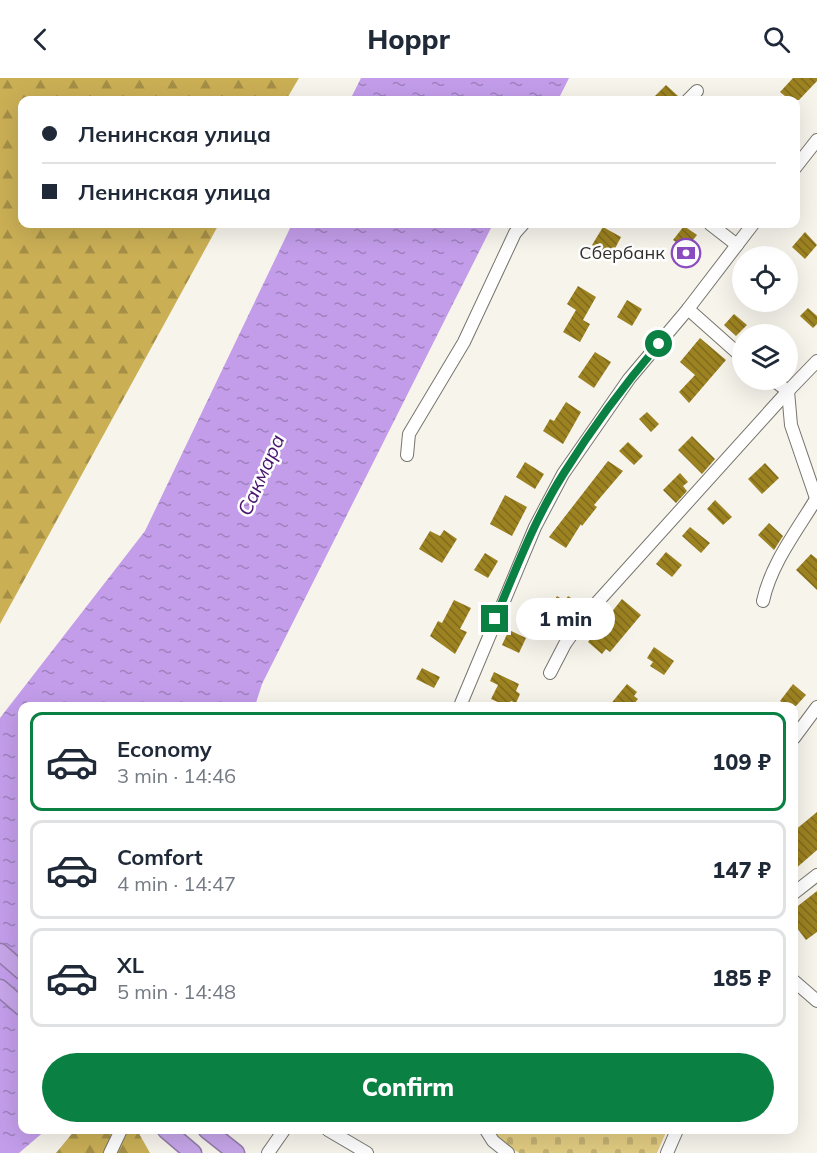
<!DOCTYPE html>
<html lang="en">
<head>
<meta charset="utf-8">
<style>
	:root { --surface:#fff; --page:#f2f2f3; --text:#1f2937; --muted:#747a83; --line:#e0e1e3; --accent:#0b8043 }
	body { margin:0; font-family:Mulish,sans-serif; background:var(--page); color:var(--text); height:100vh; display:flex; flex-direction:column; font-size:22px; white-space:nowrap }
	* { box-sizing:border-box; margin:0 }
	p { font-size:20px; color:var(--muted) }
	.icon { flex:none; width:33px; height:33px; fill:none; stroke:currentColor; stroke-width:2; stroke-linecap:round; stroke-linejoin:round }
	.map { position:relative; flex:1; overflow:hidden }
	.side { position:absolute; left:18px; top:624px; width:780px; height:432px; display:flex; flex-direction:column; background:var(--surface); border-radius:12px; box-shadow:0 6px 24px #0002 }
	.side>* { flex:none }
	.banner { position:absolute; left:18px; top:18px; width:782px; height:132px; border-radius:12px; box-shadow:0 6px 24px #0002; display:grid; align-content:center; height:132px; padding:0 24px; background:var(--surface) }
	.buttons { position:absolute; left:732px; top:168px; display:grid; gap:12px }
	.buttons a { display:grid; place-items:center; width:66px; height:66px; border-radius:50%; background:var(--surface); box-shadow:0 6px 24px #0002; font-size:30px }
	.end { position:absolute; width:27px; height:27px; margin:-14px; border:8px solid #0b8043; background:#fff; box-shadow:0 0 0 3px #fff }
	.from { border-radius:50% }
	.bubble { position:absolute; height:42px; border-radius:21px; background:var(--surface); box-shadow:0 6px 24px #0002; font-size:20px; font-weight:800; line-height:42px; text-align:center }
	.banner b { display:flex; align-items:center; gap:21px; height:57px; font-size:22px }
	.banner b+b { border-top:2px solid var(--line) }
	.banner i { width:15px; height:15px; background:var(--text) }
	ul { padding:10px 0 0; list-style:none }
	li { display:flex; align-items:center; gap:18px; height:99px; margin:0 12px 9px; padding:0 12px; border:3px solid var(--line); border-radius:12px }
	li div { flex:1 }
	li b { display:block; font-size:22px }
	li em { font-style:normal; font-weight:800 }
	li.current { border-color:var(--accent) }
	li>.icon { width:54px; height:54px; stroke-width:1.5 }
	.cta { display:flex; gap:12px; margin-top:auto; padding:12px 24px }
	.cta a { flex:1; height:69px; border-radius:36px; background:var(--accent); color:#fff; font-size:24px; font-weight:800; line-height:69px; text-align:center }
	header { display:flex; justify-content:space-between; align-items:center; height:78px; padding:0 24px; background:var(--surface); font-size:27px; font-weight:800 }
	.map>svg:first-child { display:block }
</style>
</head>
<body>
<header><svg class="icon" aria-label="back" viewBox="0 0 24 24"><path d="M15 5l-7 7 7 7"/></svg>Hoppr<svg class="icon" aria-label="search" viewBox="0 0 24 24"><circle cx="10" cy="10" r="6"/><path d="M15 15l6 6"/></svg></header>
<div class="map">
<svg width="817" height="1075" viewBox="0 0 817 1075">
	<defs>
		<pattern id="forest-firs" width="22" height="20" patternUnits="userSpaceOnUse" patternTransform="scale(1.5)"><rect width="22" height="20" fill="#caaf55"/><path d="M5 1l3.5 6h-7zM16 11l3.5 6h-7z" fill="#a58f47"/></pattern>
		<pattern id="cemetery-stones" width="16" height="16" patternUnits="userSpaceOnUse" patternTransform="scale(1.5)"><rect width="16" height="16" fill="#e2cc82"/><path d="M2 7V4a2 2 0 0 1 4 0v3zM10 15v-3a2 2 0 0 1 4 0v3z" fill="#c2b071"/></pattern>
		<pattern id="water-ripples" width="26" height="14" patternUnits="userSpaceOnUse" patternTransform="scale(1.5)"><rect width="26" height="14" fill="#c39dea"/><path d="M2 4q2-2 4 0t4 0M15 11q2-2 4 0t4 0" fill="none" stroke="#9f81be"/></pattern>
		<pattern id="building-back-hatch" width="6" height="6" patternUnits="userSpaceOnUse" patternTransform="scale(1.5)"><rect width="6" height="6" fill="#9c8221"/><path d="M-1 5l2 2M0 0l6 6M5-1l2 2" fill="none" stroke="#806b1d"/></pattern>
	</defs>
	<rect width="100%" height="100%" fill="#f7f4ec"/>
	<!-- forest -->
	<g fill="url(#forest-firs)">
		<path d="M0,0H299L286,22H22V146H219L0,546Z"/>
		<path d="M75,1052H137L150,1075H56Z"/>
	</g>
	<!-- cemetery -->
	<path fill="url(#cemetery-stones)" d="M492,1052H667L657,1075H519L492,1057Z"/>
	<!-- water -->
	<g fill="url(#water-ripples)">
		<path d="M361,0H569L558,22H350Z"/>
		<path d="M292,146H493L262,606L255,628H22V1052H46L19,1075H0V640L145,453Z"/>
	</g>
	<!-- building -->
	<g fill="url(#building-back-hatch)">
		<path d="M793,0H817V3L799,22H790L780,14Z"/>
		<path d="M666,7L678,18L674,22H651Z"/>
		<path d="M684,148L697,157L686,171L673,162Z"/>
		<path d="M603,149L621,159L611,178L592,167Z"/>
		<path d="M805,154L817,167L805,181L792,169Z"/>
		<path d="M578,208L596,219L583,242L590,246L580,264L563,254L576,232L567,226Z"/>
		<path d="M627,222L642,231L632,248L617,239Z"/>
		<path d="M808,230L817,238V246L813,250L800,238Z"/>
		<path d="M734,236L747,247L736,258L724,247Z"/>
		<path d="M700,260L726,282L689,325L679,314L695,297L680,284Z"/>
		<path d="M595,274L611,284L594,310L578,299Z"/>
		<path d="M566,324L581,334L563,366L543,353L550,341L554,343Z"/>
		<path d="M647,334L659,346L651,354L639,341Z"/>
		<path d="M692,358L715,381L702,396L678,372Z"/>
		<path d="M628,364L643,378L634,387L619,373Z"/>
		<path d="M608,383L623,393L594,427L597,429L582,448L581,446L566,470L549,459Z"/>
		<path d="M525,384L544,396L535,411L516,399Z"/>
		<path d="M765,385L779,400L762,416L748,401Z"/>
		<path d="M680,395L688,404L683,408L687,413L676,425L663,412Z"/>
		<path d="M505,417L527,429L512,458L490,446Z"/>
		<path d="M715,422L732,439L723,447L707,431Z"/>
		<path d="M769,445L783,458L774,472L758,457Z"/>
		<path d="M690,449L710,465L701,475L682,458Z"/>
		<path d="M444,452L457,461L442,485L419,471L430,453L440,458Z"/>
		<path d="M666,474L682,487L672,499L656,486Z"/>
		<path d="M485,475L498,483L488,500L474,492Z"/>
		<path d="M811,476L817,481V512L796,492Z"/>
		<path d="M557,518L565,523L568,518L579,525L568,543L549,532Z"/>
		<path d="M622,521L641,537L610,574L606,571L602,576L588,564Z"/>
		<path d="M454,522L471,530L460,551L467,554L455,576L430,558L438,543L442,545Z"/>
		<path d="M530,536L548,545L540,561L523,553Z"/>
		<path d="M509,552L526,560L519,575L502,567Z"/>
		<path d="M654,569L674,583L664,597L650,588L653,584L647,580Z"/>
		<path d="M422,590L440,599L434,610L416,601Z"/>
		<path d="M494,594L519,606L516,613L520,616L516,625L511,623L507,628L491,621L498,607L490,603Z"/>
		<path d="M627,606L637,614L634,618L638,621L632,628H609Z"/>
		<path d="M793,606L806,617L796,628H787L780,623Z"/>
		<path d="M817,734V772L794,792V753Z"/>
		<path d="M817,813V854L806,862L794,846V831Z"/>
	</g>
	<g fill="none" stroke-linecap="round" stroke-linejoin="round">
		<!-- minor casing -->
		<g stroke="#77756d" stroke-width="14">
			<g id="minor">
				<path d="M688,22L697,13"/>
				<path d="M795,90L817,62"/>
				<path d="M710,146L737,167"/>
				<path d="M688,231L742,279"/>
				<path d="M773,302L788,313L817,283"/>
				<path d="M788,313L791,347L817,423"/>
				<path d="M407,377L409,356L464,264L515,155L523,146"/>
				<path d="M763,523C771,486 796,454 816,421"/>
				<path d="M550,595L565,566L584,539L788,313"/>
				<path d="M460,628L535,449L563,396L629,301L688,231L753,146"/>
				<path d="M794,660L817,629"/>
				<path d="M794,815L817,797"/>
				<path d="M794,903L817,923"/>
				<path d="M328,1052L367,1075"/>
				<path d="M486,1052L493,1063L508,1075"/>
				<path d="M110,1075L121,1052"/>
				<path d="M268,1075L284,1052"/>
				<path d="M667,1075L677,1052"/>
			</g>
		</g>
		<!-- highway casing -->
		<g stroke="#927ca7" stroke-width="19">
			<g id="highway">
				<path d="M0,874L22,893"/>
				<path d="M0,910L22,929"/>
				<path d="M166,1052L193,1075"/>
				<path d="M207,1052L236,1075"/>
			</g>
		</g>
		<!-- minor -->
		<use href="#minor" stroke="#fff" stroke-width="12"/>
		<!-- highway -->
		<use href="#highway" stroke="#c6a5e8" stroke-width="16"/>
	</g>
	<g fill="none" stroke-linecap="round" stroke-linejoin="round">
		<!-- route -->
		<path stroke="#0b8043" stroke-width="8" d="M495,541C516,491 535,440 564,395C592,350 624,307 659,266"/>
	</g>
	<!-- icons -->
	<defs>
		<g id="bank-ring" transform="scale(1.5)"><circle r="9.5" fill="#fff" stroke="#8b4bc1" stroke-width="1.5"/><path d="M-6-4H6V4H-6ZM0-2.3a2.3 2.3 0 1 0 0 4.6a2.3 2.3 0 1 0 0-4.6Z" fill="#8b4bc1"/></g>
	</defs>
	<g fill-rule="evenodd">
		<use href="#bank-ring" x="686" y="175"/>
	</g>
	<g text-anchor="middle" stroke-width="5" stroke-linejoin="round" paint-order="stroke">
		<!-- poi labels -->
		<g font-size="18" fill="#32312e" stroke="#fff" text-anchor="end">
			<text x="665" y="181">Сбербанк</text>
		</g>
		<!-- water labels -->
		<g font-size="20" font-style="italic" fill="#49146e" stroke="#fff">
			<text transform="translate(261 397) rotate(-66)" y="7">Сакмара</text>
		</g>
	</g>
</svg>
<div class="buttons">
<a><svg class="icon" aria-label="locate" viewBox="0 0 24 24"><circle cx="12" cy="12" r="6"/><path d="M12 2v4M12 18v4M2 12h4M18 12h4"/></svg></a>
<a><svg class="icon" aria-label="layers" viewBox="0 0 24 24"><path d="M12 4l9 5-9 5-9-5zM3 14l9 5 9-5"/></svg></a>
</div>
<i class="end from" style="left:659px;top:266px"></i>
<i class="end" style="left:495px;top:541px"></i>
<div class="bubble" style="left:516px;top:520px;width:99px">1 min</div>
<div class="banner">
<b><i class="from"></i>Ленинская улица</b>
<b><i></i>Ленинская улица</b>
</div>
<section class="side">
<ul>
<li class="current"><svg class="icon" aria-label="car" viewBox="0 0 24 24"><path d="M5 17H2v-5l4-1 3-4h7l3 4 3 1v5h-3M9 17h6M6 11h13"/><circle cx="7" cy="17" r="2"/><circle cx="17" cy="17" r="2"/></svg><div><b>Economy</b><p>3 min · 14:46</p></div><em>109 ₽</em></li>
<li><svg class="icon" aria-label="car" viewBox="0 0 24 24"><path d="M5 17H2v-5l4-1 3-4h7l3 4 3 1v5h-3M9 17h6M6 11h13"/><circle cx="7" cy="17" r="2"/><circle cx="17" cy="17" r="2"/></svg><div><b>Comfort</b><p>4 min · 14:47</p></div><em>147 ₽</em></li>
<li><svg class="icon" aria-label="car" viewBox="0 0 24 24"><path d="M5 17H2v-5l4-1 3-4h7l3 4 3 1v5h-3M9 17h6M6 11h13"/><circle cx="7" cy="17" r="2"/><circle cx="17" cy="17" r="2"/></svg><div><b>XL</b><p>5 min · 14:48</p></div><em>185 ₽</em></li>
</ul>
<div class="cta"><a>Confirm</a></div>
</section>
</div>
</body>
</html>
